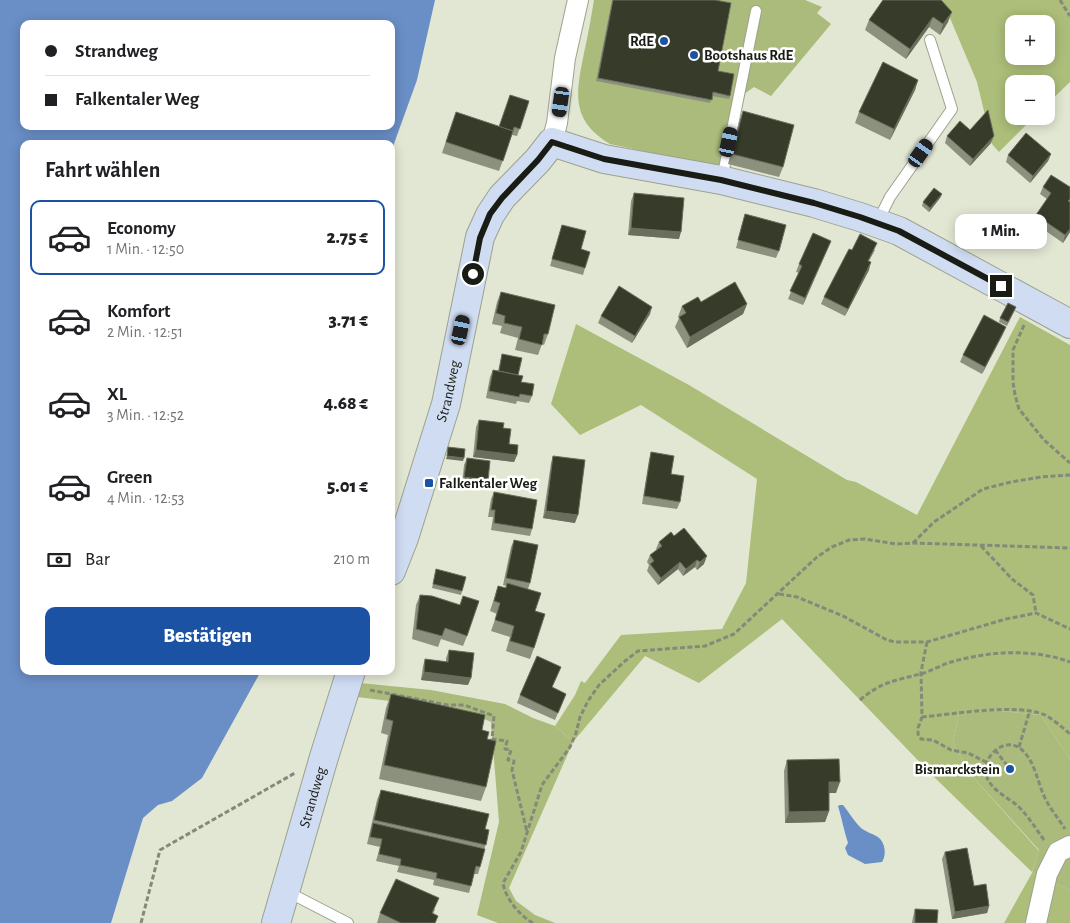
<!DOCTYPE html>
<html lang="de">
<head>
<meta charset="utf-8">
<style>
	:root { --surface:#fff; --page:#f2f2f2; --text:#202124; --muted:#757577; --line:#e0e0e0; --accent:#1c52a4 }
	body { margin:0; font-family:"Alegreya Sans",sans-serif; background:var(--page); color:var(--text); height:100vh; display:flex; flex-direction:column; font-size:19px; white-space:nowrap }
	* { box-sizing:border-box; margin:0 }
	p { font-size:16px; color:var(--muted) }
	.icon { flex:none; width:28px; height:28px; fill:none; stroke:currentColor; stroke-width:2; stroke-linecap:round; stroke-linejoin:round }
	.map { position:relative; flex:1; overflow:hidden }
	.sheet { position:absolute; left:20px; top:140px; width:375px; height:535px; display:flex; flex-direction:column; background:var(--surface); border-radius:10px; box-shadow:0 2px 12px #0003 }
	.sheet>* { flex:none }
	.guide { position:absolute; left:20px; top:20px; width:375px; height:110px; border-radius:10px; box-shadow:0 2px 12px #0003; display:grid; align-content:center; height:110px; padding:0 25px; background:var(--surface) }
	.tools { position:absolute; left:1005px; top:15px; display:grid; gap:10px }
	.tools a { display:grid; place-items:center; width:50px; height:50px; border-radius:10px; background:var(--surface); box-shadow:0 2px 12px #0003; font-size:25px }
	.end { position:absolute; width:22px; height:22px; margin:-11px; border:6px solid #191c14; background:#fff; box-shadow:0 0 0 2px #fff }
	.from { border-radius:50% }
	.bubble { position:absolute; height:35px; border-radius:10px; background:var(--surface); box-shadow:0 2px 12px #0003; font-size:16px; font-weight:800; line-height:35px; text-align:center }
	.car { position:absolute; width:15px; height:30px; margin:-15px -8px; border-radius:6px; box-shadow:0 0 4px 1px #0007; background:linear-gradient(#222 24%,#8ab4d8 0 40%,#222 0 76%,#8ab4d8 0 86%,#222 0) }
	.guide b { display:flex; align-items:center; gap:18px; height:48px; font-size:19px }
	.guide b+b { border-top:1px solid var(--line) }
	.guide i { width:12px; height:12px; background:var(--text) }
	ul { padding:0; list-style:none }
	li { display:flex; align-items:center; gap:15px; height:75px; margin:0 10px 8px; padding:0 15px; border:2px solid transparent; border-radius:10px }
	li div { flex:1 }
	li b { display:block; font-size:19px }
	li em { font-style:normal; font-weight:800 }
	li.on { border-color:var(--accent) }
	li>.icon { width:45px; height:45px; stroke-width:1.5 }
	h2 { padding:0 25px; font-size:22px; line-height:60px }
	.pay { display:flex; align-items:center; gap:12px; height:55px; padding:0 25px; font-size:19px }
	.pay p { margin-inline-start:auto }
	.button { display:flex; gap:10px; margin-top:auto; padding:10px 25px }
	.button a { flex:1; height:58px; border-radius:10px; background:var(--accent); color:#fff; font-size:20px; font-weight:800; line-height:58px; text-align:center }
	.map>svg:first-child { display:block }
</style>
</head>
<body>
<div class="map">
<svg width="1070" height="923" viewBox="0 0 1070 923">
	<rect width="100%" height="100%" fill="#e1e7d2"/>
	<!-- green -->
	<g fill="#aabb7b">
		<path d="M594,0H805L822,7L817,13L831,24L771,96L754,87L740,97L726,169L610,144C570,120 576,93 584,53C588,35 591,18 594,0Z"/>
		<path d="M360,683L431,690L505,704L533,718L555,726L573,742L509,888L516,901L535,915L555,923H498L477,915L499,822L491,722L465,710L357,697Z"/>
		<path d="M992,710L1041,715L1070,760V890L1032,873L1039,850L973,777L953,743L959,714Z"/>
	</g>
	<!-- forest -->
	<g fill="#acbe79" fill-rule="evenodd">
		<path d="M940,0H1070V82L1046,105V84H1014V116H1035L999,152L992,144L977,82L950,18ZM1014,24H1046V56H1014Z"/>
		<path d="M1020,317L1070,345V760L1041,715L992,710L959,714L953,743L973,777L1039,851L1032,872L933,776L782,619L699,683L645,656L573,742L555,726L575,695L581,681L585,683L621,635L722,629L746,583L757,479L641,405L580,435L551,404L576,324L689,385L847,480L856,482L917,515Z"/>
		<path d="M1032,873L1070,890V923H1004Z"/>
	</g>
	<!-- water -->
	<g fill="#6a8ec6" fill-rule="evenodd">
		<path d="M0,0H435L417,80L391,152V144H24V671H261L202,778L172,801L158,805L143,818L111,923H0ZM24,24H391V126H24Z"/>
		<path d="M840,805H843C849,812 853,820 860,827C865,832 872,833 878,837C885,842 887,855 882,862L865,864L848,855L845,848L848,843C844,831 842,819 838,806Z"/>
	</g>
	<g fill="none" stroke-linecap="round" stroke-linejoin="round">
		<!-- lane casing -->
		<g stroke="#9ca28e" stroke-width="12">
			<g id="lane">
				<path d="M722,179L756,11"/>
				<path d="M877,223L890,197L952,109L930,40"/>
				<path d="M286,891L348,923"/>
			</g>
		</g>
		<!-- street casing -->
		<g stroke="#9ca28e" stroke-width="22">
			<g id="street">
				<path d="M552,142L557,123L565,58L578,0"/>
				<path d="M1036,923L1047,874L1058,852L1070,846"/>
			</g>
		</g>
		<!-- secondary casing -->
		<g stroke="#9ca28e" stroke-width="30">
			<g id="secondary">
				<path id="s1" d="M391,571L404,538L446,404L480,237L490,215L502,197L538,160L552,142L604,159L721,180L814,203L860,217L899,231L1070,324"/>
				<path id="s2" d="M276,923L324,757L351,671"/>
			</g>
		</g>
		<!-- path -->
		<g stroke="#84897a" stroke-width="3" stroke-dasharray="5 2.5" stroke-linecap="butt">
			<path d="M1060,0L1070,16"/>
			<path d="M1024,325L1013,350V382L1015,395L1019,409L1044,440L1070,463"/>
			<path d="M913,543L934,522L983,489L1011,482L1041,477L1070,475"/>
			<path d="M981,546L1012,579L1033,595L1036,613"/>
			<path d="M779,594L797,597L843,616L887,640L895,642H927L1006,619L1036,613L1070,629"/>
			<path d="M927,642L921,672L922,717L918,728V734L921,739L933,740L951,750L968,753L986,762"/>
			<path d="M370,690L448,705H464L494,716L492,739L507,741L505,749L511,750L508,760L514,761L512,770L527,832"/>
			<path d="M860,700C881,682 894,681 920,674C930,672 939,666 948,663C987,651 1032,648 1070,662"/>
			<path d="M922,717C954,714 1018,703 1045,715C1054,720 1062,727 1070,734"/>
			<path d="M1019,747L1030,710"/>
			<path d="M995,750L1010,769"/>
			<path d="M1044,840C1036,829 1029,817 1019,807C1010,799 997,793 990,783C975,762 1003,734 1021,749C1036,762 1037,783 1046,800C1051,810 1059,819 1065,829"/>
			<path d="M141,923L160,850L295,773"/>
			<path d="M533,923C520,916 505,898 503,883L521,852L542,785L570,747L576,733L580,717L588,701L599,685L625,661L638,651L705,646L734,634L817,557L832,547L849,540L865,539L896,544L913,543L1070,548"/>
		</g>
		<!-- lane -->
		<use href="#lane" stroke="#fff" stroke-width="10"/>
		<!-- street -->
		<use href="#street" stroke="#fff" stroke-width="20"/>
		<!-- secondary -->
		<use href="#secondary" stroke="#cfdcf2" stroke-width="28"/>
	</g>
	<!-- wall -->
	<g fill="#8c917e">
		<path d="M612,0H715L718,71L730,96L729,99L712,96L710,103L596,81Z"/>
		<path d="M941,0L948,22L940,35L929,27L906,59L865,30L869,20Z"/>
		<path d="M918,80L915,90L890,140L855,123L859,112Z"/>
		<path d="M529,101L517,136L512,135L499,171L442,153L452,123L499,127Z"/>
		<path d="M743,111L783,167L779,177L728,164L739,122Z"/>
		<path d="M970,130L991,143L970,166L945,143L947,136Z"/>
		<path d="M1051,154L1048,161L1030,183L1006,162L1008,155Z"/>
		<path d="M1043,187H1070V232L1063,243L1033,222L1036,215L1047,199L1040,194Z"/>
		<path d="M634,193L679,239L628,235L631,201Z"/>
		<path d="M942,194L940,198L929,212L922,206L923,202Z"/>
		<path d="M745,214L779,251L776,258L736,248Z"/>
		<path d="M562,225L585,268L583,275L550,266Z"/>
		<path d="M828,248L803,305L788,299L799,273L796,272L799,264Z"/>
		<path d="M852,250H875L869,261V270L845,316L821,304L824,297Z"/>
		<path d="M501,292L548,334L544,345L542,344L538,355L515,350L518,338L500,333L502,326L492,324L497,302Z"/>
		<path d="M701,302L747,304L743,314L687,348L675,327L679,318L678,317L682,306Z"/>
		<path d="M1015,310L1007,326L999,322L1000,318Z"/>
		<path d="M650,314L632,343L598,323L601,316Z"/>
		<path d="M1003,334L982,374L960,362L963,355Z"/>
		<path d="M502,354L518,375L521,382L532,396L529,403L517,401L516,404L486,398L490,377L493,370L498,371Z"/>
		<path d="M479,420L503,428L509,444L517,455L514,462L473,457L476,427Z"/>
		<path d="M651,452L671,474L680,502L677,509L642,504L649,460Z"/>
		<path d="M553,456L575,523L543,518L551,463Z"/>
		<path d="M467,458L485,487L462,484L464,465Z"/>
		<path d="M494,492L532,529L530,536L491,530L493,517H488L491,499Z"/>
		<path d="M674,536L704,564L697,570L695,567L683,576L678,569L658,585L647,571L649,565L647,562L650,555L657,550L656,549L659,542Z"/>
		<path d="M514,540L530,583L528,589L535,611L534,648L530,659L506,651L510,637L491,631L497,614L490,611L498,586L505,588L506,586L503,585L511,547Z"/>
		<path d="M436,569L462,591L461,595L432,588Z"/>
		<path d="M420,595L460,605L463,596L467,636L463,646L441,639L438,647L412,639L416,605Z"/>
		<path d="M449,650L468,685L421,680L423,666L425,659L446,662V658Z"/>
		<path d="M561,667L552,687L566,694L555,720L517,703L520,695Z"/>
		<path d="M391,694L482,730L487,739L486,787L481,801L379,779L388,735L381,733L386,708Z"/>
		<path d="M787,760L836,793H829V811L825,822L785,823L784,771Z"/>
		<path d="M381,790L489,830L480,867L478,874H474L469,893L433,885L434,880L397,872L399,866L376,861L380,847L367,844L377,800Z"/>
		<path d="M945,852L989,906L987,913L952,919L942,859Z"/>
		<path d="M435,909L433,914L438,916L435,923H377L380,913Z"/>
		<path d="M915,909L937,923H912L913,917Z"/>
	</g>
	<!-- shaded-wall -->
	<g fill="#696f5c">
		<path d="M952,12L948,22L940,35L943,24Z"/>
		<path d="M933,17L929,27L906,59L910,49Z"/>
		<path d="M918,80L915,90L890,140L894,129Z"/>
		<path d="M994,136L991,143L970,166L973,159Z"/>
		<path d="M1051,154L1048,161L1030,183L1033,176Z"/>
		<path d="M942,194L940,198L929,212L930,208Z"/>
		<path d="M631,228L681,232L679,239L628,235Z"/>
		<path d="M1070,229V232L1063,243L1065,235Z"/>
		<path d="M831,241L828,248L803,305L805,298Z"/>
		<path d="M871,262L869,270L845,316L848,309Z"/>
		<path d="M747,304L743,314L687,348L690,337Z"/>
		<path d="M652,307L650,314L632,343L635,336Z"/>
		<path d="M1006,327L1003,334L982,374L985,367Z"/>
		<path d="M476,450L517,455L514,462L473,457Z"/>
		<path d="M447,456L464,458L463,461L446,459Z"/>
		<path d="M464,477L488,480L485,487L462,484Z"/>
		<path d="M546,511L578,515L575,523L543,518Z"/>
		<path d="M707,556L704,564L697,570L700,562Z"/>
		<path d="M697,560L695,567L683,576L686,569Z"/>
		<path d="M680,562L678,569L658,585L661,578Z"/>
		<path d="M424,672L471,678L468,685L421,680Z"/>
		<path d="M829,782H840L836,793H825Z"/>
		<path d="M829,811L825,822L785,823L789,812Z"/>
		<path d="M989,906L987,913L952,919L955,912Z"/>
	</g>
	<!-- building -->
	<g fill="#363b2a" stroke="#696f5c">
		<path d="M613,0H715L731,3L718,71L734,74L730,96L713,92L712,100L598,78Z"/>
		<path d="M883,0H941L952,12L943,24L933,17L910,49L869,20Z"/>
		<path d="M883,62L918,80L894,129L859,112Z"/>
		<path d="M510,95L529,101L520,129L514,127L513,131L499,127Z"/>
		<path d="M988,110L994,136L973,159L947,136L960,121L970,130Z"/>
		<path d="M743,111L794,125L783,167L732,154Z"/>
		<path d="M456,112L513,131L503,161L446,142Z"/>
		<path d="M1026,133L1051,154L1033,176L1008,155Z"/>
		<path d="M1051,175L1070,187V199L1068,201L1070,202V229L1065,235L1036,215L1051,193L1043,187Z"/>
		<path d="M934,188L942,194L930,208L923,202Z"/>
		<path d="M634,193L684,198L681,232L631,228Z"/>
		<path d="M745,214L786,225L779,251L738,240Z"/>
		<path d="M562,225L586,231L581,249L590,252L585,268L552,259Z"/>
		<path d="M813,233L831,241L805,298L790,291L802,266L799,264Z"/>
		<path d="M860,234L877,243L868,261L871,262L848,309L824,297L849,249L852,250Z"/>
		<path d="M735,282L747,304L690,337L679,317L686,313L682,306L698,297L701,302Z"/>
		<path d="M619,286L652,307L635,336L601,316Z"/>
		<path d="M501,292L555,305L548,334H544L542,345L519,339L522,327L504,323L505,316L496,313Z"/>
		<path d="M1008,303L1016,307L1008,322L1000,318Z"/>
		<path d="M984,315L1006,327L985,367L963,355Z"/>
		<path d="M502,354L522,358L518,375L499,371Z"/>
		<path d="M493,370L523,376L521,382L534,384L532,396L520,394L519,397L489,391Z"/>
		<path d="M479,420L504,423L503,428L511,429L509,444L518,445L517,455L476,450Z"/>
		<path d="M448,447L465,449L464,458L447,456Z"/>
		<path d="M651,452L674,456L671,474L684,476L680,502L644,496Z"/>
		<path d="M553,456L585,460L578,515L546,511Z"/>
		<path d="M467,458L490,461L488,480L464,477Z"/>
		<path d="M494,492L537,500L532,529L494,523L495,510H491Z"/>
		<path d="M684,528L707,556L700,562L697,560L686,569L680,562L661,578L650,564L654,561L650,555L662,546L659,542L671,532L674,536Z"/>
		<path d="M514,540L538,545L530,583L506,578Z"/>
		<path d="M436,569L466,577L462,591L433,584Z"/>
		<path d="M507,583L541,593L535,611L545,614L534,648L510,641L514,626L495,620L500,603L494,601L498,586L506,588Z"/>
		<path d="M420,595L432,596L460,605L463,596L479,601L467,636L445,628L442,636L416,629Z"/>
		<path d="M449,650L474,653L471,678L424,672L425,659L448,662Z"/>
		<path d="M537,656L561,667L552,687L566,694L558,713L520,695Z"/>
		<path d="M391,694L485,715L482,730L489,732L487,739L496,741L486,787L384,765L393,721L386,719Z"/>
		<path d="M839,759L840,782H829V811L789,812L787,760Z"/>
		<path d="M381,790L489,814L485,829L489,830L486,845L374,820Z"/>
		<path d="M373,823L485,849L480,867L476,866L471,886L436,878L437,873L400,865L401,859L379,854L382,839L370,837Z"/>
		<path d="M967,848L974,886L986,884L989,906L955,912L945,852Z"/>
		<path d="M396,879L439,898L432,913L438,916L435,923H401L380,913Z"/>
		<path d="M915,909L938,910L937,923H915Z"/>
	</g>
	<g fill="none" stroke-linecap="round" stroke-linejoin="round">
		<!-- route -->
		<path stroke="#191c14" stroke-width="6" d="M473,274L480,238L490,214L502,198L538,160L552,142L604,159L721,180L814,203L860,217L899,231L1001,286"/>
	</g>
	<!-- markers -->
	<g fill="#1c52a4" stroke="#fff" stroke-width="2">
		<circle cx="664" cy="41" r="5"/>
		<circle cx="694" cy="55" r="5"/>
		<rect x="424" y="478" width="10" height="10" rx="2.5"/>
		<circle cx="1010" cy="769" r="5"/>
	</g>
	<g text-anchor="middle" stroke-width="5" stroke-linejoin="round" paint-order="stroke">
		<!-- poi labels -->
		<g font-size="15" font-weight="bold" fill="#191c14" stroke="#fff" text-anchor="end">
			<text x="654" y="46">RdE</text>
			<text x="704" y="60" text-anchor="start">Bootshaus RdE</text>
			<text x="439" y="488" text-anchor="start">Falkentaler Weg</text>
			<text x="1000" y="774">Bismarckstein</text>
		</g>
		<!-- street labels -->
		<g font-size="15" fill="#191c14" stroke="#fff">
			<text dy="5" stroke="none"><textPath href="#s1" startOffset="189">Strandweg</textPath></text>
			<text dy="5" stroke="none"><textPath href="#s2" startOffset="131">Strandweg</textPath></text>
		</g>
	</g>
</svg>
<div class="tools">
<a>+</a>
<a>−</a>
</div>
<i class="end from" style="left:473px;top:274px"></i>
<i class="end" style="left:1001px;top:286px"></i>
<div class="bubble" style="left:955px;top:214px;width:92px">1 Min.</div>
<i class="car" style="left:561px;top:102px;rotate:188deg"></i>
<i class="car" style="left:729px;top:142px;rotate:12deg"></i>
<i class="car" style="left:921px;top:153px;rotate:35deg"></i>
<i class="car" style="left:461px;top:330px;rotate:12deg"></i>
<div class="guide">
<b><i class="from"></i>Strandweg</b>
<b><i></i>Falkentaler Weg</b>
</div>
<section class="sheet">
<h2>Fahrt wählen</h2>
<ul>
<li class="on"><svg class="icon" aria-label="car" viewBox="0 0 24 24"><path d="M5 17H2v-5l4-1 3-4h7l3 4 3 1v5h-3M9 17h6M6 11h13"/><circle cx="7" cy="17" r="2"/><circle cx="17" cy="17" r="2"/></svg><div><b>Economy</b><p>1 Min. · 12:50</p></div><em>2.75 €</em></li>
<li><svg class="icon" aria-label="car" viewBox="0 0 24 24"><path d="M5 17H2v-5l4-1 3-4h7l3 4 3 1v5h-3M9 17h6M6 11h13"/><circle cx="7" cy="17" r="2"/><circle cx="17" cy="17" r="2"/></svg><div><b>Komfort</b><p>2 Min. · 12:51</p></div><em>3.71 €</em></li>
<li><svg class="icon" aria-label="car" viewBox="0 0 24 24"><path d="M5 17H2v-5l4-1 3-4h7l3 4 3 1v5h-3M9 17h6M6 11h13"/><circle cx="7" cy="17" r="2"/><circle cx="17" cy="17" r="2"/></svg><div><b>XL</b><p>3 Min. · 12:52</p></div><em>4.68 €</em></li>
<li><svg class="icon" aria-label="car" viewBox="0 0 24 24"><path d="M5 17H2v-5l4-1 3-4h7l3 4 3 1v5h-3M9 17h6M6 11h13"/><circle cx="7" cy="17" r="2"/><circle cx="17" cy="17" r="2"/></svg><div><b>Green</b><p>4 Min. · 12:53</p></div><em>5.01 €</em></li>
</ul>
<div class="pay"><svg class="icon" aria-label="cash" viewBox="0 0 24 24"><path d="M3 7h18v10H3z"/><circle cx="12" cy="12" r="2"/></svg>Bar<p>210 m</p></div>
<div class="button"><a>Bestätigen</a></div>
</section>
</div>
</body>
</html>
